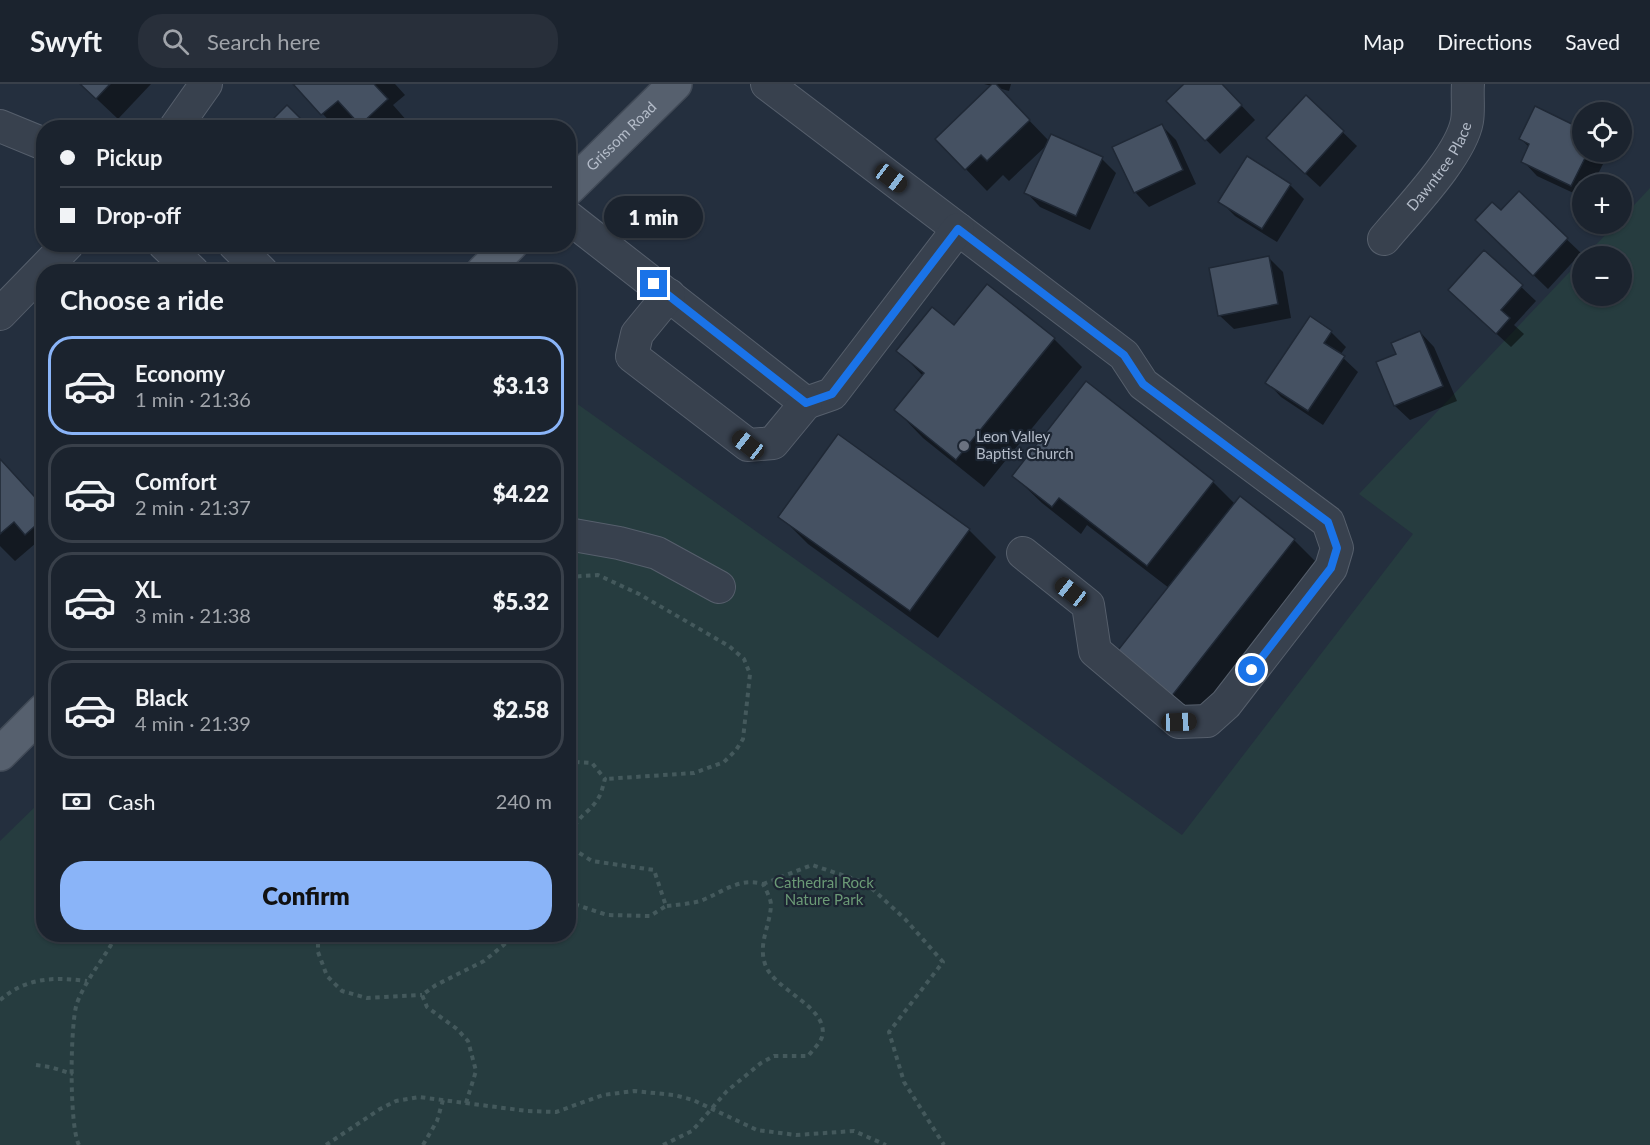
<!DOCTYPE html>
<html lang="en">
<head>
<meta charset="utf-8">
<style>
	:root { --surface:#1b232e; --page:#282f3a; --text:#f1f3f6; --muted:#a0a4aa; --line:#39404a; --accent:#8ab4f8 }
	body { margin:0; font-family:Lato,sans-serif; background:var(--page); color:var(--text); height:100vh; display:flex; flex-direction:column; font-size:22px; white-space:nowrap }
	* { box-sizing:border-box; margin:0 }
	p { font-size:20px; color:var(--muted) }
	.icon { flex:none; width:33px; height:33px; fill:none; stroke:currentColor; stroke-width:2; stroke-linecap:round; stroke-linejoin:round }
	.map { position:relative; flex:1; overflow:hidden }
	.details { position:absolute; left:36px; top:180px; width:540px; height:678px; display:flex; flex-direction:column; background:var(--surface); border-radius:24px; box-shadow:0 2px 4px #0004,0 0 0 2px var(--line) }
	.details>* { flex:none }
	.top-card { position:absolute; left:36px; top:36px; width:540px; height:132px; border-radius:24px; box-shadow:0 2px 4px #0004,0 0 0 2px var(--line); display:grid; align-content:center; height:132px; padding:0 24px; background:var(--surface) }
	.tools { position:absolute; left:1572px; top:18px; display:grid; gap:12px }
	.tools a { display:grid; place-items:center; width:60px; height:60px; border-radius:50%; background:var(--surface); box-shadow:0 2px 4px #0004,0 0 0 2px var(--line); font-size:30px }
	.end { position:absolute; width:27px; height:27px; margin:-14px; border:8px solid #1a73e8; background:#fff; box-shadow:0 0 0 3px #fff }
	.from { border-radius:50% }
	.bubble { position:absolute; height:42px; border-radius:21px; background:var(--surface); box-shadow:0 2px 4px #0004,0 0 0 2px var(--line); font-size:20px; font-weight:800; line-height:42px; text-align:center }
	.car { position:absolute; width:18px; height:36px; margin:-18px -9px; border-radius:8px; box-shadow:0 0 4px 2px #0007; background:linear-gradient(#222 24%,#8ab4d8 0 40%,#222 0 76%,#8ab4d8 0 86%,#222 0) }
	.top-card b { display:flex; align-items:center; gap:21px; height:57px; font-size:22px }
	.top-card b+b { border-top:2px solid var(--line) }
	.top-card i { width:15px; height:15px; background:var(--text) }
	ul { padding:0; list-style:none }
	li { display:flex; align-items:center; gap:18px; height:99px; margin:0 12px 9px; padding:0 12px; border:3px solid var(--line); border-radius:24px }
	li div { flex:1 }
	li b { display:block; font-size:22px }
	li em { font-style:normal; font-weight:800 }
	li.selected { border-color:var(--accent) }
	li>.icon { width:54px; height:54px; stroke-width:1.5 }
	h2 { padding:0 24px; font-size:27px; line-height:72px }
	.pay { display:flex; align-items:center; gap:15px; height:66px; padding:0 24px; font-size:22px }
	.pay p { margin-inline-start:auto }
	.primary-button { display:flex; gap:12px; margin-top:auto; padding:12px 24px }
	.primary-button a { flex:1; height:69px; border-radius:24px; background:var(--accent); color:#111; font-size:24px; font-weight:800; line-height:69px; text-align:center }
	header { display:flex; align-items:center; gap:36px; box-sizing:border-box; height:84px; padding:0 30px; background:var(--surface); border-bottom:2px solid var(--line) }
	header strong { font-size:28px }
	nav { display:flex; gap:33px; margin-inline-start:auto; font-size:21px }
	.search { width:420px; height:54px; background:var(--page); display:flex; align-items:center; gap:15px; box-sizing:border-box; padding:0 21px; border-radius:24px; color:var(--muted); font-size:22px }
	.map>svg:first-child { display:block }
</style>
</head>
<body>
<header>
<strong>Swyft</strong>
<div class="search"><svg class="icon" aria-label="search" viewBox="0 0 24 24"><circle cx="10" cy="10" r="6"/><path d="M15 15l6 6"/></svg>Search here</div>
<nav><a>Map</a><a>Directions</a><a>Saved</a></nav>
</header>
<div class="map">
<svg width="1650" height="1061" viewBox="0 0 1650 1061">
	<rect width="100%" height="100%" fill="#242f3e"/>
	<!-- green -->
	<path fill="#263c3f" d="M1650,104V1061H0V757L43,715L44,850H568L569,314L1182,751L1413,450L1359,410L1582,175V212H1622V172H1585L1616,140H1622V134Z"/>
	<!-- shadow -->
	<g fill="#0007">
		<path d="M81,0H151L118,35Z"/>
		<path d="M295,0H395L405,11L393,21L408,38L402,44H365L359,38L353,44H336Z"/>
		<path d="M984,0H1011L1009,7L998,4L1049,57L1102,75L1116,89L1090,146L1040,123L1026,108L1047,61L1009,97L1003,91L987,107L937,55L992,2Z"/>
		<path d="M1186,0H1221L1255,36L1220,70L1168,17Z"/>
		<path d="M1306,13L1357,62L1320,103L1282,68Z"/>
		<path d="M1536,24L1582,46V68H1609L1593,100H1582V113L1537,92L1523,77L1529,63L1521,55Z"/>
		<path d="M1162,42L1176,56L1196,100L1149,123L1135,108Z"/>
		<path d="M1290,101L1304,115L1277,158L1235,132L1220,117Z"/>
		<path d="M1519,110L1581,169L1548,205L1491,150L1502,128Z"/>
		<path d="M1484,168L1536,217L1514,241L1524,250L1511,263L1464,220Z"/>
		<path d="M1269,174L1283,188L1291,234L1234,245L1219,231Z"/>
		<path d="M987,202L1054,255L1082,283L984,403L923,354L896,326L923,292L898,266L954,243Z"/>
		<path d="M1310,234L1331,248L1346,263L1340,271L1358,288L1323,341L1281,313L1267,298Z"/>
		<path d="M1420,248L1434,263L1457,317L1410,336L1395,322L1378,279L1398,271Z"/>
		<path d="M0,376L44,423V467L36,459L15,477L0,462Z"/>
		<path d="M1014,392L1213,398L1235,420L1240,414L1294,456L1322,484L1200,640L1145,598L1169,504L1087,441L1081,450L1042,419Z"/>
		<path d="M780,432L969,446L996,473L938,554L808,460Z"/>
	</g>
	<!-- building -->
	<g fill="#455162" stroke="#1f2835" stroke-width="1.5">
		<path d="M80,0H110L96,15Z"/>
		<path d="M293,0H374L388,15L360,41L338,17L321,31Z"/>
		<path d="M992,0H996L1030,36L987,77L981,71L965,86L935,55Z"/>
		<path d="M1184,0H1222L1242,21L1205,57L1166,17Z"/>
		<path d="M1306,11L1344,47L1305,90L1266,54Z"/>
		<path d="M287,21L310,44H273L269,39Z"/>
		<path d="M1535,22L1582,45V68H1588L1571,102L1521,78L1529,60L1519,55Z"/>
		<path d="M1162,40L1183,86L1134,109L1112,63Z"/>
		<path d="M1051,50L1103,73L1076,132L1024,109Z"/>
		<path d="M1247,72L1291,100L1262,145L1218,118Z"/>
		<path d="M1519,107L1568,154L1533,192L1475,136L1492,118L1501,126Z"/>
		<path d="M1484,166L1523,201L1501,226L1510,234L1496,250L1448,206Z"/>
		<path d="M1269,172L1278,220L1218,232L1209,184Z"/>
		<path d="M987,200L1055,254L956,376L894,326L924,289L896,267L932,223L954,241Z"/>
		<path d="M1310,232L1332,247L1324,259L1345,272L1308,327L1265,299Z"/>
		<path d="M1420,247L1443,302L1394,322L1376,278L1396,270L1391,259Z"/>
		<path d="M1086,297L1214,397L1147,482L1059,414L1052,423L1012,392Z"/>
		<path d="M838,350L970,445L910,527L778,433Z"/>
		<path d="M0,375L44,423V434L25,451L14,438L0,450Z"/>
		<path d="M1240,412L1295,455L1171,613L1115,570Z"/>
	</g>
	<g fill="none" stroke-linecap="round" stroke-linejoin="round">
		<!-- minor casing -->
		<g stroke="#565f6c" stroke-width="34">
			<g id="minor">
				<path d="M767,0L1124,271L1143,300L1328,438L1337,464L1331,484L1226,620L1207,637L1179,638L1095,567L1088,521L1023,469"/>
				<path d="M0,42L44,60"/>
				<path d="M175,44L206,0"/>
				<path d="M568,133L806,319L832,310L958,145"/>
				<path id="s1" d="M1384,155C1407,127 1461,72 1467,37C1469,26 1467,12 1468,0"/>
				<path d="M164,160L193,188"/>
				<path d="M234,160L262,188"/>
				<path d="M669,211L637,250L632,272L748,361L773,359L806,319"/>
				<path d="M0,230L68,160"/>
				<path d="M568,450L619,459L657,469L719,503"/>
			</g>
		</g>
		<!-- major casing -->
		<g stroke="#414a57" stroke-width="36">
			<g id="major">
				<path id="s2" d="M568,105L675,0"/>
				<path d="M483,188L511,160"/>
				<path d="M0,670L44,626"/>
			</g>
		</g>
		<!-- path -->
		<g stroke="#44595c" stroke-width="4" stroke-dasharray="4.5 4.5" stroke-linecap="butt">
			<path d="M568,493L598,491L639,510L729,562L744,575L750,590L743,655L736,666L724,678L694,689L605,695"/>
			<path d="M568,684L576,678L592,679L605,695C603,701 602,708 599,713C588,733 565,736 573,765L592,777L654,786L666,822L650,832L607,831L568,818"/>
			<path d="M763,800L812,781L866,799L905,835L943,878L889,948L904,998L944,1061"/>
			<path d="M318,850V868L327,892L342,907L367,914L422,911"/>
			<path d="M0,916C27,893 54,893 87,897"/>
			<path d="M36,981L50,983L73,990"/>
			<path d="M466,1019L476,987L468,957L457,945L427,923L422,911L436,901L484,877L517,850"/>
			<path d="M79,1061C69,1043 70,939 77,919C87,893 105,874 117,850"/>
			<path d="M326,1061L380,1025L396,1017L419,1013L527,1027L556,1028L603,1011L634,1007L674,1011L693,1016L757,1046L796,1051L854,1047L886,1061"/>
			<path d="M423,1061L437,1037L443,1016"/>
			<path d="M663,1061L692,1047L727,1007L761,979L774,972H808C812,967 820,959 822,953C830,923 773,906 765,880C758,859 770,842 771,821C771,815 766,806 763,800C738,793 722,809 700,817C689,820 677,821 666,822"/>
		</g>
		<!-- minor -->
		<use href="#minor" stroke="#38414e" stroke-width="32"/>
		<!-- major -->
		<use href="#major" stroke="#56606e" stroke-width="33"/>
	</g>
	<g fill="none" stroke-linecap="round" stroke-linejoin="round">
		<!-- route -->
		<path stroke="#1a73e8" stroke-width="8" d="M654,200L806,319L832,310L958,145L1124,271L1143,300L1328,438L1337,464L1331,484L1252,586"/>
	</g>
	<!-- markers -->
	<circle fill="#6b7280" stroke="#1d2633" stroke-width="2" cx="964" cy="362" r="6"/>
	<g text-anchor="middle" stroke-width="4.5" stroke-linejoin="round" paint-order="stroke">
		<!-- street labels -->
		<g font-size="15" fill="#b4bcc9" stroke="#1d2633">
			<text dy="5" stroke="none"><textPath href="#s2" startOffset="75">Grissom Road</textPath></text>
			<text dy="5" stroke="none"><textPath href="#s1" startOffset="92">Dawntree Place</textPath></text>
		</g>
		<!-- poi labels -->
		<g font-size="15" fill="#b4bcc9" stroke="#1d2633" text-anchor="start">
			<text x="976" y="358">Leon Valley<tspan x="976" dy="17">Baptist Church</tspan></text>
		</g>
		<!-- park labels -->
		<g font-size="15" fill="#6b9a76" stroke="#1d2633">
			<text x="824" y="804">Cathedral Rock<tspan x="824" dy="17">Nature Park</tspan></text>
		</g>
	</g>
</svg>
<div class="tools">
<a><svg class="icon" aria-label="locate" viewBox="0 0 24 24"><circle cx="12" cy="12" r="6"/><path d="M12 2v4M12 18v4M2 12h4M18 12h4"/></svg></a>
<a>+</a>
<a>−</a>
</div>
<i class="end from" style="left:1252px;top:586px"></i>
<i class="end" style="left:654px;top:200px"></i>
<div class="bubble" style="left:604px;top:112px;width:99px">1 min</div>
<i class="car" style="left:891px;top:94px;rotate:127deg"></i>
<i class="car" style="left:748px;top:361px;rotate:308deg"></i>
<i class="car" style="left:1071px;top:508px;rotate:308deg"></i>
<i class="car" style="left:1179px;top:638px;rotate:88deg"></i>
<div class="top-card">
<b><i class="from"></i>Pickup</b>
<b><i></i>Drop-off</b>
</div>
<section class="details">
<h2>Choose a ride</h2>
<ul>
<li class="selected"><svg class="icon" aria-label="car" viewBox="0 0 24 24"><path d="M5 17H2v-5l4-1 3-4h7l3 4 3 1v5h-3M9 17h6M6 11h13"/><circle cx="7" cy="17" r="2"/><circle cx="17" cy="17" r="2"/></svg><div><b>Economy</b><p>1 min · 21:36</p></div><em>$3.13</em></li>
<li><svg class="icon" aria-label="car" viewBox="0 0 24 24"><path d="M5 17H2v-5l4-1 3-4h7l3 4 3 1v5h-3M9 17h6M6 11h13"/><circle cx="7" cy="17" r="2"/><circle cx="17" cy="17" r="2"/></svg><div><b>Comfort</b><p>2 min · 21:37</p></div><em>$4.22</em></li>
<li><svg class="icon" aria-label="car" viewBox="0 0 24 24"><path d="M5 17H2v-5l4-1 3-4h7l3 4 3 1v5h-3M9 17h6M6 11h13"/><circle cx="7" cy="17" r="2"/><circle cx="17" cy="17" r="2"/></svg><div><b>XL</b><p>3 min · 21:38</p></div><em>$5.32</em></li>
<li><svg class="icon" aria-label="car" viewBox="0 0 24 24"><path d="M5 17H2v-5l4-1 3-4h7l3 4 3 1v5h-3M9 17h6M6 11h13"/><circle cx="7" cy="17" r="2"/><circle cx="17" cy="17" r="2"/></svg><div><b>Black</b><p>4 min · 21:39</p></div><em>$2.58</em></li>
</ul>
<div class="pay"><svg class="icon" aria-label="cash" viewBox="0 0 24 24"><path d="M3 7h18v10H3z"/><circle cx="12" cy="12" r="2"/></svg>Cash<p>240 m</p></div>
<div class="primary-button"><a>Confirm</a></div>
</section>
</div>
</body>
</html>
